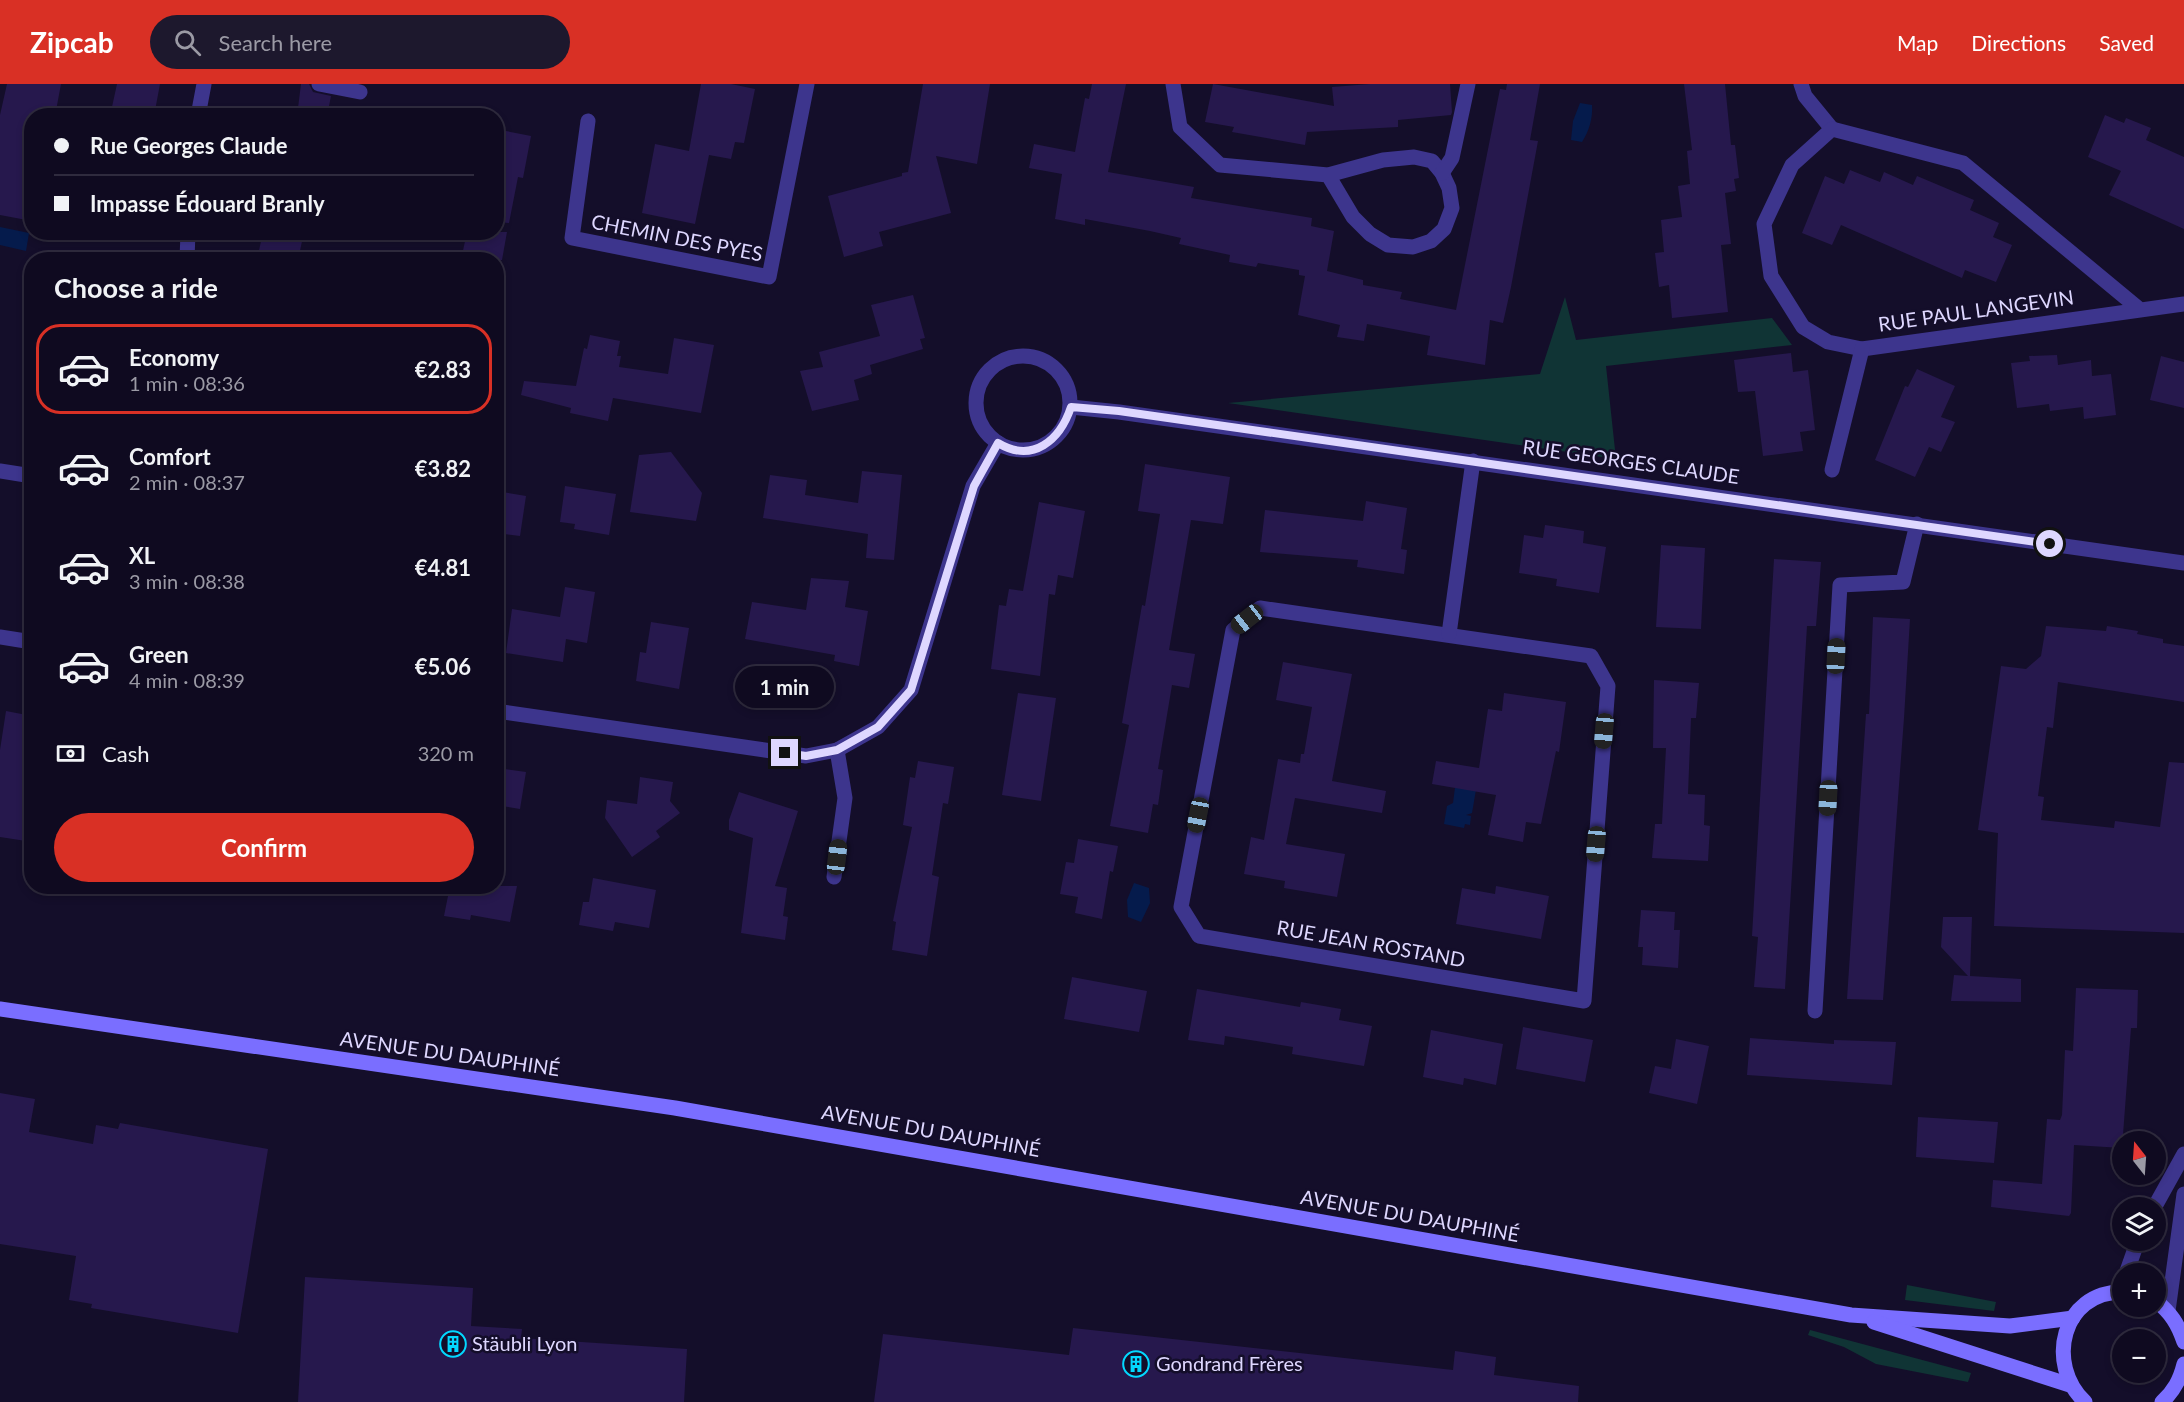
<!DOCTYPE html>
<html lang="en">
<head>
<meta charset="utf-8">
<style>
	:root { --surface:#0f0a20; --page:#1d182d; --text:#f1f3f6; --muted:#9b9aa5; --line:#2f2b3e; --accent:#d93025 }
	body { margin:0; font-family:Lato,sans-serif; background:var(--page); color:var(--text); height:100vh; display:flex; flex-direction:column; font-size:22px; white-space:nowrap }
	* { box-sizing:border-box; margin:0 }
	p { font-size:20px; color:var(--muted) }
	.icon { flex:none; width:33px; height:33px; fill:none; stroke:currentColor; stroke-width:2; stroke-linecap:round; stroke-linejoin:round }
	.map { position:relative; flex:1; overflow:hidden }
	.sheet { position:absolute; left:24px; top:168px; width:480px; height:642px; display:flex; flex-direction:column; background:var(--surface); border-radius:24px; box-shadow:0 3px 9px #0003,0 0 0 2px var(--line) }
	.sheet>* { flex:none }
	.top-card { position:absolute; left:24px; top:24px; width:480px; height:132px; border-radius:24px; box-shadow:0 3px 9px #0003,0 0 0 2px var(--line); display:grid; align-content:center; height:132px; padding:0 30px; background:var(--surface) }
	.needle { width:39px; rotate:343deg }
	.buttons { position:absolute; left:2112px; top:1047px; display:grid; gap:12px }
	.buttons a { display:grid; place-items:center; width:54px; height:54px; border-radius:50%; background:var(--surface); box-shadow:0 3px 9px #0003,0 0 0 2px var(--line); font-size:30px }
	.end { position:absolute; width:27px; height:27px; margin:-14px; border:8px solid #ded7ff; background:#111; box-shadow:0 0 0 3px #111 }
	.from { border-radius:50% }
	.bubble { position:absolute; height:42px; border-radius:21px; background:var(--surface); box-shadow:0 3px 9px #0003,0 0 0 2px var(--line); font-size:20px; font-weight:700; line-height:42px; text-align:center }
	.car { position:absolute; width:18px; height:36px; margin:-18px -9px; border-radius:8px; box-shadow:0 0 4px 2px #0007; background:linear-gradient(#222 24%,#8ab4d8 0 40%,#222 0 76%,#8ab4d8 0 86%,#222 0) }
	.top-card b { display:flex; align-items:center; gap:21px; height:57px; font-size:22px }
	.top-card b+b { border-top:2px solid var(--line) }
	.top-card i { width:15px; height:15px; background:var(--text) }
	ul { padding:0; list-style:none }
	li { display:flex; align-items:center; gap:18px; height:90px; margin:0 12px 9px; padding:0 18px; border:3px solid transparent; border-radius:24px }
	li div { flex:1 }
	li b { display:block; font-size:22px }
	li em { font-style:normal; font-weight:700 }
	li.current { border-color:var(--accent) }
	li>.icon { width:54px; height:54px; stroke-width:1.5 }
	h2 { padding:0 30px; font-size:27px; line-height:72px }
	.pay { display:flex; align-items:center; gap:15px; height:66px; padding:0 30px; font-size:22px }
	.pay p { margin-inline-start:auto }
	.primary-button { display:flex; gap:12px; margin-top:auto; padding:12px 30px }
	.primary-button a { flex:1; height:69px; border-radius:36px; background:var(--accent); color:#fff; font-size:24px; font-weight:700; line-height:69px; text-align:center }
	header { display:flex; align-items:center; gap:36px; box-sizing:border-box; height:84px; padding:0 30px; background:var(--accent); color:#fff }
	header strong { font-size:28px }
	nav { display:flex; gap:33px; margin-inline-start:auto; font-size:21px }
	.search { width:420px; height:54px; background:var(--page); display:flex; align-items:center; gap:15px; box-sizing:border-box; padding:0 21px; border-radius:33px; color:var(--muted); font-size:22px }
	.map>svg:first-child { display:block }
</style>
</head>
<body>
<header>
<strong>Zipcab</strong>
<div class="search"><svg class="icon" aria-label="search" viewBox="0 0 24 24"><circle cx="10" cy="10" r="6"/><path d="M15 15l6 6"/></svg>Search here</div>
<nav><a>Map</a><a>Directions</a><a>Saved</a></nav>
</header>
<div class="map">
<svg width="2184" height="1318" viewBox="0 0 2184 1318">
	<rect width="100%" height="100%" fill="#140e2a"/>
	<!-- green -->
	<g fill="#103435">
		<path d="M1565,213L1576,256L1772,234L1792,261L1606,282L1616,375L1228,319L1540,290Z"/>
		<path d="M1907,1201L1996,1218L1994,1227L1905,1216Z"/>
		<path d="M1810,1246L1971,1289L1968,1298L1876,1280L1844,1263L1808,1251Z"/>
	</g>
	<!-- water -->
	<g fill="#051b4c">
		<path d="M1580,19L1592,21C1593,34 1589,47 1582,58L1571,56L1573,37Z"/>
		<path d="M0,143L29,149L26,167L0,161Z"/>
		<path d="M1456,696L1477,700L1472,729L1466,731L1471,732L1470,741L1465,740L1464,744L1444,740L1447,722L1453,719Z"/>
		<path d="M1134,799L1149,804L1150,819L1141,838L1128,833L1127,816Z"/>
	</g>
	<!-- building -->
	<g fill="#26184d">
		<path d="M7,0H61L55,32H32V137L0,131V31Z"/>
		<path d="M117,0H160L154,32H110Z"/>
		<path d="M301,0H309L313,8L331,12L327,32H297Z"/>
		<path d="M701,0H731L755,5L744,59L735,58L731,75L709,71L695,140L642,129L655,60L689,67Z"/>
		<path d="M923,0H990L977,80L936,72L951,129L879,148L883,162L844,173L828,112L902,92V89L908,88Z"/>
		<path d="M1092,0H1126L1108,88L1194,103L1191,114L1312,134L1311,142L1334,147L1327,187L1363,196V201L1402,208L1400,215L1456,226L1500,5L1506,6L1507,0H1540L1530,56L1538,57L1511,203L1503,239L1490,236L1485,281L1427,271L1430,252L1367,240L1364,257L1337,253L1340,241L1298,231L1305,192L1299,191V186L1258,179L1256,183L1229,178L1230,171L1179,160L1181,154L1150,147L1085,135V141L1055,135L1062,90L1029,84L1034,60L1075,68L1085,14L1089,15Z"/>
		<path d="M1213,0L1334,22L1332,3L1370,0H1450L1452,28L1451,31L1398,36V43L1307,48L1305,61L1232,48L1234,43L1205,38Z"/>
		<path d="M1684,0H1725L1731,61H1735L1739,94L1734,95L1736,107L1725,109L1731,160L1721,161L1728,228L1672,234L1669,201L1659,203L1655,169L1664,168L1661,136L1682,133L1678,102L1690,100L1687,67L1692,66Z"/>
		<path d="M2105,31L2124,39L2126,34L2151,44L2146,56L2184,73V145L2109,111L2121,87L2088,73Z"/>
		<path d="M496,45L531,52L523,94L518,93L509,139L496,138Z"/>
		<path d="M1850,86L1880,98L1884,88L1913,101L1917,92L1974,116L1970,126L1999,139L1993,153L2012,161L1996,198L1965,186L1962,194L1841,141L1832,161L1802,149L1825,92L1844,100Z"/>
		<path d="M263,148H304L298,176H257Z"/>
		<path d="M467,148H507L502,176H461Z"/>
		<path d="M913,211L925,254L920,255L923,265L870,281L872,290L854,296L859,316L812,327L800,287L823,283L819,268L880,252L871,221Z"/>
		<path d="M590,251L620,257L617,272H621L619,283L668,290L674,254L714,261L701,329L613,314L608,337L570,329L571,324L521,311L524,297L576,302L584,264L587,265Z"/>
		<path d="M1791,269L1793,288L1808,286L1815,346L1800,348L1803,367L1763,372L1755,307L1738,308L1734,276Z"/>
		<path d="M2057,271L2058,281L2091,276L2092,292L2111,290L2116,331L2084,335L2083,323L2050,327L2049,320L2017,324L2011,279L2030,277L2029,272Z"/>
		<path d="M2161,272L2184,278V324L2150,316Z"/>
		<path d="M1917,285L1955,302L1941,333L1955,338L1941,368L1929,363L1915,393L1875,376L1905,302L1908,303Z"/>
		<path d="M671,368L702,409L696,437L630,428L639,371Z"/>
		<path d="M1145,380L1230,393L1223,440L1191,436L1169,566L1195,570L1189,604L1172,601L1158,685L1163,686L1158,721L1153,720L1148,749L1110,742L1129,641L1122,639L1142,521L1145,522L1160,430L1138,427Z"/>
		<path d="M862,387L902,391L894,476L866,474L868,450L763,434L770,391L807,396L805,411L858,419Z"/>
		<path d="M565,402L616,410L609,451L574,445L575,440L560,438Z"/>
		<path d="M496,407L526,412L520,452L496,449Z"/>
		<path d="M1366,417L1407,424L1401,465L1407,466L1404,490L1357,483L1358,476L1260,468L1265,426L1363,437Z"/>
		<path d="M1039,418L1085,427L1073,494L1058,491L1055,511L1049,510L1040,592L991,585L999,521L1006,522L1009,505L1023,507Z"/>
		<path d="M1545,441L1584,447L1583,459L1606,463L1599,509L1556,502L1557,495L1519,489L1524,451L1543,454Z"/>
		<path d="M1661,461L1705,464L1701,545L1656,543Z"/>
		<path d="M1774,475L1821,478L1816,542H1807L1785,905L1754,903L1758,853L1752,852Z"/>
		<path d="M811,494L849,497L845,523L868,527L859,582L834,577L835,571L745,555L752,518L806,526Z"/>
		<path d="M565,503L595,508L587,559L566,555L563,578L506,569L512,525L560,533Z"/>
		<path d="M1873,533L1910,535L1904,634L1883,916L1847,915L1866,630H1869Z"/>
		<path d="M651,538L689,544L679,605L636,597L640,568L646,569Z"/>
		<path d="M2046,542L2106,547L2107,542L2138,547L2137,550L2163,555V559L2184,562V618L2058,598L2053,644L2047,643L2038,712L2044,713L2041,736L2114,744L2115,737L2160,743L2169,678L2184,679V849L1994,842L1998,749L1978,746L2001,582L2026,585L2041,572Z"/>
		<path d="M1283,578L1352,590L1332,697L1386,707L1382,729L1295,714L1286,760L1345,770L1337,813L1284,804L1285,797L1244,790L1251,753L1264,756L1278,675L1300,679L1301,670H1304L1312,623L1276,616Z"/>
		<path d="M1654,596L1699,599L1696,634H1691L1688,710L1705,711L1704,741L1710,742L1708,777L1652,774L1655,740H1662L1666,664H1653Z"/>
		<path d="M1018,609L1056,614L1041,717L1002,711Z"/>
		<path d="M1504,609L1566,618L1559,668L1556,667L1541,740L1526,738L1523,758L1488,751L1496,711L1432,700L1436,677L1479,684L1488,625L1502,627Z"/>
		<path d="M6,627L32,632V725L26,757L0,753V666Z"/>
		<path d="M918,677L954,683L948,720L943,719L932,791L939,793L927,872L892,866L896,838L893,837L912,743L903,741L910,693L915,694Z"/>
		<path d="M496,684L526,688L520,725L496,721Z"/>
		<path d="M640,693L673,698L670,717L680,729L656,747L660,753L632,773L605,734L607,716L637,720Z"/>
		<path d="M739,708L798,727L775,802L787,804L783,832L788,833L785,856L741,849L753,754L729,746V736Z"/>
		<path d="M1078,755L1118,762L1113,788L1110,787L1102,835L1075,829L1078,813L1060,810L1066,778L1074,779Z"/>
		<path d="M593,794L656,806L649,844L615,838L613,847L579,841L583,818H589Z"/>
		<path d="M450,802H517L510,838L471,831L470,836L444,832Z"/>
		<path d="M1496,802L1549,812L1541,855L1456,840L1462,804L1495,810Z"/>
		<path d="M1641,826L1675,828L1674,846H1680L1678,884L1642,881L1643,863H1638Z"/>
		<path d="M1943,833H1972L1970,892L2021,895V918L1951,917L1954,891L1968,892L1941,863Z"/>
		<path d="M1072,893L1147,907L1139,948L1064,935Z"/>
		<path d="M2076,904L2138,906L2137,944H2131L2122,1064L2074,1061L2071,1129L2069,1132L1991,1123L1993,1096L2042,1100L2047,1035L2060,1036L2062,1031L2065,966L2073,967Z"/>
		<path d="M1197,905L1300,923L1301,918L1341,925L1339,936L1372,942L1364,982L1292,970L1293,963L1225,952L1224,961L1188,956Z"/>
		<path d="M1523,943L1593,956L1585,998L1516,985Z"/>
		<path d="M1431,946L1503,960L1496,1001L1464,994L1463,1001L1423,993Z"/>
		<path d="M1750,954L1834,960V956L1896,958L1892,1001L1747,991Z"/>
		<path d="M1676,955L1709,962L1697,1020L1649,1009L1655,982L1671,985Z"/>
		<path d="M0,1009L35,1015L29,1048L93,1060L96,1041L118,1045L120,1039L268,1065L238,1249L91,1224L92,1220L69,1216L76,1172L0,1160Z"/>
		<path d="M1918,1033L1998,1038L1994,1079L1916,1073Z"/>
		<path d="M305,1193L473,1204L471,1242L522,1245L521,1254L687,1265L684,1318H298Z"/>
		<path d="M1073,1244L1453,1286L1455,1267L1496,1273L1494,1291L1579,1302L1578,1318H874L883,1250L1069,1271Z"/>
	</g>
	<g fill="none" stroke-linecap="round" stroke-linejoin="round">
		<!-- pedestrian -->
		<g stroke="#3d358d" stroke-width="15">
			<path d="M198,32L204,0"/>
			<path d="M187,176L188,148"/>
		</g>
		<!-- minor -->
		<g stroke="#3d358d" stroke-width="15">
			<path d="M319,0L360,8"/>
			<path d="M1173,0L1180,43L1220,81L1328,91L1383,76L1414,73L1432,77L1442,89L1449,104L1452,124L1444,145L1431,157L1413,163L1388,161L1370,150L1353,133L1328,91"/>
			<path d="M1801,0L1805,12L1832,45"/>
			<path d="M588,37L572,154L769,193L807,0"/>
			<path d="M1442,89L1452,74L1468,0"/>
			<path d="M2138,224L1963,79L1832,45L1792,81L1764,140L1771,192L1803,243L1828,258L1862,265L2184,220"/>
			<circle cx="1023" cy="319" r="47"/>
			<path d="M1071,323L1119,328L2184,479"/>
			<path d="M1832,386L1862,265"/>
			<path d="M0,387L32,392"/>
			<path d="M1260,524L1591,572L1608,602L1584,917L1199,852L1181,823L1233,546Z"/>
			<path d="M1449,550L1473,377"/>
			<path d="M0,553L32,558"/>
			<path d="M496,627L806,672L837,666L878,643L911,606L973,402L998,359"/>
			<path d="M834,793L845,714L837,666"/>
			<path d="M1815,927L1840,501L1903,498L1917,440"/>
		</g>
		<!-- tertiary -->
		<g stroke="#3d358d" stroke-width="15">
			<path d="M2154,1124L2184,1070"/>
			<path d="M2126,1190L2138,1156"/>
			<path d="M2168,1227L2184,1110"/>
		</g>
		<!-- secondary -->
		<g stroke="#7a6eff" stroke-width="15">
			<path d="M0,925L675,1024L1851,1231L2010,1242L2073,1234"/>
			<path d="M2156,1217C2171,1229 2178,1240 2184,1258"/>
			<path d="M1874,1238L2070,1301"/>
			<path d="M2085,1318C2045,1280 2062,1208 2122,1208"/>
			<path d="M2162,1318C2174,1307 2180,1296 2184,1280"/>
		</g>
	</g>
	<g fill="none" stroke-linecap="round" stroke-linejoin="round">
		<!-- route -->
		<path stroke="#ded7ff" stroke-width="8" d="M785,669L806,672L837,666L878,643L911,606L974,402L998,359C1033,380 1060,356 1071,323L1119,327L2050,460"/>
	</g>
	<!-- icons -->
	<defs>
		<g id="building-ring" transform="scale(1.35)"><circle r="9.5" fill="#140e2a" stroke="#03d8ff" stroke-width="1.5"/><path d="M-4-6H4V6H1V3H-1V6H-4ZM-2.5-4.3h1.7v1.8h-1.7ZM.8-4.3h1.7v1.8H.8ZM-2.5-1h1.7V.8h-1.7ZM.8-1h1.7V.8H.8Z" fill="#03d8ff"/></g>
	</defs>
	<g fill-rule="evenodd">
		<use href="#building-ring" x="453" y="1260"/>
		<use href="#building-ring" x="1136" y="1280"/>
	</g>
	<g text-anchor="middle" stroke-width="5" stroke-linejoin="round" paint-order="stroke">
		<!-- street labels -->
		<g font-size="20" fill="#ded7ff" stroke="#140e2a">
			<text transform="translate(677 154) rotate(11)" y="7">CHEMIN DES PYES</text>
			<text transform="translate(1976 227) rotate(-8)" y="7">RUE PAUL LANGEVIN</text>
			<text transform="translate(1631 378) rotate(8)" y="7">RUE GEORGES CLAUDE</text>
			<text transform="translate(1371 860) rotate(10)" y="7">RUE JEAN ROSTAND</text>
			<text transform="translate(450 970) rotate(8)" y="7">AVENUE DU DAUPHINÉ</text>
			<text transform="translate(931 1047) rotate(10)" y="7">AVENUE DU DAUPHINÉ</text>
			<text transform="translate(1410 1132) rotate(10)" y="7">AVENUE DU DAUPHINÉ</text>
		</g>
		<!-- poi labels -->
		<g font-size="20" fill="#ded7ff" stroke="#140e2a" text-anchor="start">
			<text x="472" y="1267">Stäubli Lyon</text>
			<text x="1156" y="1287">Gondrand Frères</text>
		</g>
	</g>
</svg>
<div class="buttons">
<a><svg class="needle" viewBox="-14 -14 28 28"><path d="M0-13l5 13h-10z" fill="#e53935"/><path d="M0 13l5-13h-10z" fill="#9b9aa5"/></svg></a>
<a><svg class="icon" aria-label="layers" viewBox="0 0 24 24"><path d="M12 4l9 5-9 5-9-5zM3 14l9 5 9-5"/></svg></a>
<a>+</a>
<a>−</a>
</div>
<i class="end from" style="left:2050px;top:460px"></i>
<i class="end" style="left:785px;top:669px"></i>
<div class="bubble" style="left:735px;top:582px;width:99px">1 min</div>
<i class="car" style="left:1247px;top:535px;rotate:232deg"></i>
<i class="car" style="left:1836px;top:572px;rotate:3deg"></i>
<i class="car" style="left:1604px;top:647px;rotate:185deg"></i>
<i class="car" style="left:1828px;top:714px;rotate:183deg"></i>
<i class="car" style="left:1198px;top:731px;rotate:191deg"></i>
<i class="car" style="left:1596px;top:760px;rotate:185deg"></i>
<i class="car" style="left:837px;top:773px;rotate:7deg"></i>
<div class="top-card">
<b><i class="from"></i>Rue Georges Claude</b>
<b><i></i>Impasse Édouard Branly</b>
</div>
<section class="sheet">
<h2>Choose a ride</h2>
<ul>
<li class="current"><svg class="icon" aria-label="car" viewBox="0 0 24 24"><path d="M5 17H2v-5l4-1 3-4h7l3 4 3 1v5h-3M9 17h6M6 11h13"/><circle cx="7" cy="17" r="2"/><circle cx="17" cy="17" r="2"/></svg><div><b>Economy</b><p>1 min · 08:36</p></div><em>€2.83</em></li>
<li><svg class="icon" aria-label="car" viewBox="0 0 24 24"><path d="M5 17H2v-5l4-1 3-4h7l3 4 3 1v5h-3M9 17h6M6 11h13"/><circle cx="7" cy="17" r="2"/><circle cx="17" cy="17" r="2"/></svg><div><b>Comfort</b><p>2 min · 08:37</p></div><em>€3.82</em></li>
<li><svg class="icon" aria-label="car" viewBox="0 0 24 24"><path d="M5 17H2v-5l4-1 3-4h7l3 4 3 1v5h-3M9 17h6M6 11h13"/><circle cx="7" cy="17" r="2"/><circle cx="17" cy="17" r="2"/></svg><div><b>XL</b><p>3 min · 08:38</p></div><em>€4.81</em></li>
<li><svg class="icon" aria-label="car" viewBox="0 0 24 24"><path d="M5 17H2v-5l4-1 3-4h7l3 4 3 1v5h-3M9 17h6M6 11h13"/><circle cx="7" cy="17" r="2"/><circle cx="17" cy="17" r="2"/></svg><div><b>Green</b><p>4 min · 08:39</p></div><em>€5.06</em></li>
</ul>
<div class="pay"><svg class="icon" aria-label="cash" viewBox="0 0 24 24"><path d="M3 7h18v10H3z"/><circle cx="12" cy="12" r="2"/></svg>Cash<p>320 m</p></div>
<div class="primary-button"><a>Confirm</a></div>
</section>
</div>
</body>
</html>
